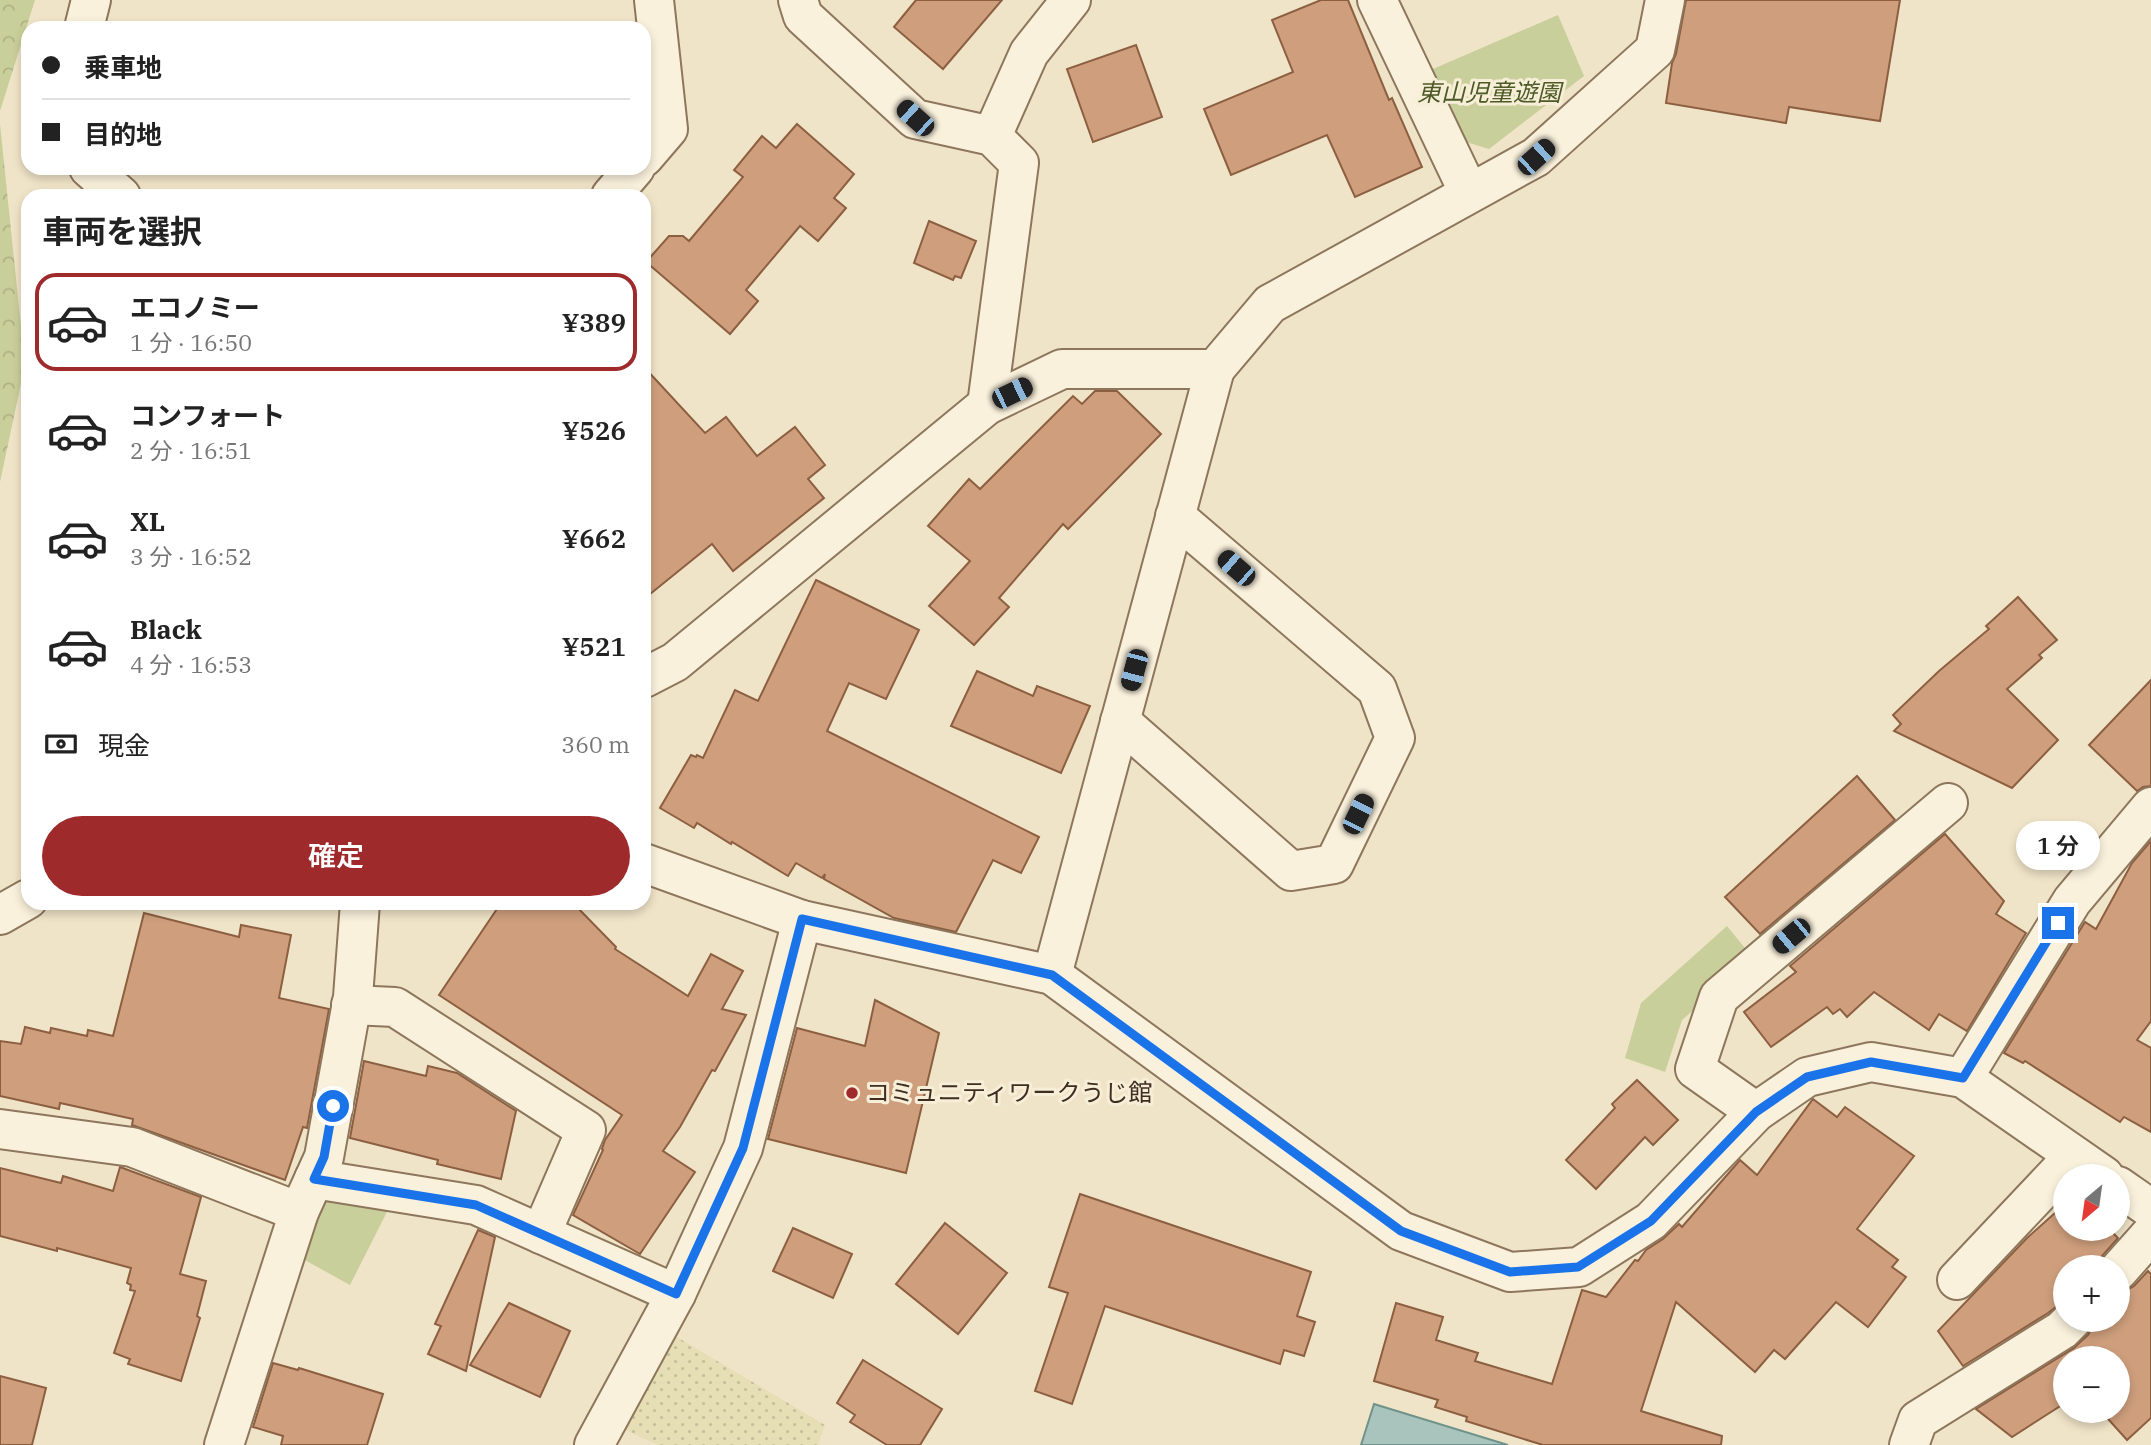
<!DOCTYPE html>
<html lang="ja">
<head>
<meta charset="utf-8">
<style>
	:root { --surface:#fff; --page:#f6f6f6; --text:#222; --muted:#767676; --line:#e0e0e0; --accent:#9e2a2b }
	body { margin:0; font-family:"IBM Plex Serif","Noto Sans JP",serif; background:var(--page); color:var(--text); height:100vh; display:flex; flex-direction:column; font-size:26px; white-space:nowrap }
	* { box-sizing:border-box; margin:0 }
	p { font-size:23px; color:var(--muted) }
	.icon { flex:none; width:38px; height:38px; fill:none; stroke:currentColor; stroke-width:2; stroke-linecap:round; stroke-linejoin:round }
	.map { position:relative; flex:1; overflow:hidden }
	.side { position:absolute; left:21px; top:189px; width:630px; height:721px; display:flex; flex-direction:column; background:var(--surface); border-radius:21px; box-shadow:0 4px 10px #0003 }
	.side>* { flex:none }
	.top-card { position:absolute; left:21px; top:21px; width:630px; height:154px; border-radius:21px; box-shadow:0 4px 10px #0003; display:grid; align-content:center; height:154px; padding:0 21px; background:var(--surface) }
	.needle { width:46px; rotate:209deg }
	.controls { position:absolute; left:2053px; top:1164px; display:grid; gap:14px }
	.controls a { display:grid; place-items:center; width:77px; height:77px; border-radius:50%; background:var(--surface); box-shadow:0 4px 10px #0003; font-size:35px }
	.end { position:absolute; width:32px; height:32px; margin:-16px; border:9px solid #1a73e8; background:#fff; box-shadow:0 0 0 4px #fff }
	.from { border-radius:50% }
	.bubble { position:absolute; height:49px; border-radius:24px; background:var(--surface); box-shadow:0 4px 10px #0003; font-size:23px; font-weight:600; line-height:49px; text-align:center }
	.car { position:absolute; width:21px; height:42px; margin:-21px -10px; border-radius:9px; box-shadow:0 0 5px 2px #0007; background:linear-gradient(#222 24%,#8ab4d8 0 40%,#222 0 76%,#8ab4d8 0 86%,#222 0) }
	.top-card b { display:flex; align-items:center; gap:24px; height:66px; font-size:26px }
	.top-card b+b { border-top:2px solid var(--line) }
	.top-card i { width:18px; height:18px; background:var(--text) }
	ul { padding:0; list-style:none }
	li { display:flex; align-items:center; gap:21px; height:98px; margin:0 14px 10px; padding:0 7px; border:4px solid transparent; border-radius:21px }
	li div { flex:1 }
	li b { display:block; font-size:26px }
	li em { font-style:normal; font-weight:600 }
	li.current { border-color:var(--accent) }
	li>.icon { width:63px; height:63px; stroke-width:1.5 }
	h2 { padding:0 21px; font-size:32px; line-height:84px }
	.pay { display:flex; align-items:center; gap:18px; height:77px; padding:0 21px; font-size:26px }
	.pay p { margin-inline-start:auto }
	.cta { display:flex; gap:14px; margin-top:auto; padding:14px 21px }
	.cta a { flex:1; height:80px; border-radius:42px; background:var(--accent); color:#fff; font-size:28px; font-weight:600; line-height:80px; text-align:center }
	.map>svg:first-child { display:block }
</style>
</head>
<body>
<div class="map">
<svg width="2151" height="1445" viewBox="0 0 2151 1445">
	<defs>
		<pattern id="farmland-dots" width="8" height="8" patternUnits="userSpaceOnUse" patternTransform="scale(1.75)"><rect width="8" height="8" fill="#e6deb5"/><path d="M2 2h.1M6 6h.1" fill="none" stroke="#c6bf9b" stroke-width="1.8" stroke-linecap="round"/></pattern>
		<pattern id="forest-crowns" width="20" height="18" patternUnits="userSpaceOnUse" patternTransform="scale(1.75)"><rect width="20" height="18" fill="#c9cf9b"/><path d="M2 6a3 3 0 1 1 6 0M12 15a3 3 0 1 1 6 0" fill="none" stroke="#aeb285"/></pattern>
	</defs>
	<rect width="100%" height="100%" fill="#f0e4c8"/>
	<!-- farmland -->
	<path fill="url(#farmland-dots)" d="M670,1333L825,1425L818,1445H658L619,1427Z"/>
	<!-- forest -->
	<g fill="url(#forest-crowns)">
		<path d="M0,0H35L0,111Z"/>
		<path d="M0,124L25,365L0,482Z"/>
	</g>
	<!-- green -->
	<g fill="#c9cf9b">
		<path d="M1558,15L1584,76L1489,149L1456,139L1426,72Z"/>
		<path d="M1727,926L1753,958L1682,1020L1665,1072L1625,1058L1641,1003Z"/>
		<path d="M348,1199L390,1206L350,1285L292,1253L322,1200Z"/>
	</g>
	<!-- water -->
	<path fill="#a9c4bc" stroke="#6f938a" stroke-width="2" d="M1374,1404L1508,1445H1361Z"/>
	<!-- building -->
	<g fill="#cf9f7d" stroke="#8d5f41" stroke-width="2">
		<path d="M916,0H1002L943,69L894,27Z"/>
		<path d="M1321,0H1348L1389,100L1392,98L1422,167L1355,197L1327,135L1231,175L1204,109L1293,72L1272,20Z"/>
		<path d="M1686,0H1900L1880,121L1789,107L1786,123L1666,103L1672,63L1676,54Z"/>
		<path d="M1136,45L1162,117L1093,142L1067,69Z"/>
		<path d="M797,124L854,174L834,198L846,208L818,241L800,226L746,290L758,301L730,334L646,262L669,236H683L689,241L743,177L734,170L762,136L776,148Z"/>
		<path d="M929,221L976,241L961,278L955,276L953,280L914,263Z"/>
		<path d="M644,367L705,433L726,417L757,456L795,427L825,465L808,479L824,498L733,571L712,544L644,599Z"/>
		<path d="M1095,391H1117L1161,434L1068,529L1063,524L999,598L1009,607L974,645L929,606L970,561L928,526L969,479L980,489L1073,396L1082,404Z"/>
		<path d="M816,580L919,630L886,699L849,683L827,731L1039,837L1021,873L993,860L956,932L894,918L824,879L825,874L822,878L796,863L788,876L732,842L731,844L697,823L694,828L660,808L691,755L696,757L697,755L703,758L735,690L758,701Z"/>
		<path d="M2018,597L2057,640L2039,655L2042,658L2007,689L2058,740L2012,788L1894,731L1901,724L1893,715L1939,671L1989,629L1986,626Z"/>
		<path d="M977,671L1033,696L1037,686L1090,706L1061,773L951,726Z"/>
		<path d="M2151,680V786L2143,787L2137,791L2089,745Z"/>
		<path d="M1857,776L1895,820L1760,934L1725,897Z"/>
		<path d="M1945,834L2004,901L1996,914L2026,933L1967,1031L1939,1014L1929,1030L1874,992L1847,1017L1840,1009L1833,1014L1827,1007L1771,1047L1744,1012L1796,972L1790,966Z"/>
		<path d="M2151,841V1021L2137,1040L2151,1048V1132L2124,1117L2120,1122L2025,1061L2023,1063L2004,1053L2085,922L2096,929L2132,863Z"/>
		<path d="M501,903H573L616,947L615,949L688,996L711,954L743,971L722,1009L746,1015L715,1071L712,1070L680,1127L663,1151L695,1172L640,1254L573,1215L603,1150L602,1149L605,1140L622,1115L439,995Z"/>
		<path d="M144,913L239,937L241,925L291,935L279,998L329,1009L307,1128L303,1127L285,1180L132,1125L133,1119L60,1103L59,1109L0,1096V1041L21,1044L25,1027L50,1033L51,1028L87,1036L88,1030L113,1036Z"/>
		<path d="M875,1000L939,1033L906,1173L768,1139L797,1028L865,1046Z"/>
		<path d="M364,1061L426,1076L428,1066L457,1073L516,1111L501,1179L437,1164L438,1160L350,1138Z"/>
		<path d="M1637,1080L1678,1120L1653,1145L1645,1137L1596,1189L1566,1160L1615,1108L1612,1104Z"/>
		<path d="M1813,1099L1837,1117L1845,1107L1914,1156L1857,1229L1898,1260L1892,1267L1906,1277L1868,1327L1836,1302L1785,1359L1774,1350L1755,1372L1676,1302L1641,1411L1722,1436L1721,1445H1543L1466,1421L1467,1417L1435,1407L1438,1400L1374,1381L1396,1303L1443,1317L1436,1340L1478,1353L1475,1361L1552,1384L1582,1290L1606,1297L1635,1260L1638,1261L1646,1250L1663,1239L1679,1224L1682,1227L1740,1160L1757,1175Z"/>
		<path d="M120,1167L201,1197L180,1274L206,1281L197,1316L200,1318L181,1381L128,1364L130,1359L114,1353L135,1291L130,1290L131,1285L127,1283L131,1268L57,1248V1251L0,1236V1168L61,1183L63,1176L113,1191Z"/>
		<path d="M1080,1194L1311,1272L1297,1316L1315,1322L1304,1356L1284,1350L1280,1364L1105,1306L1072,1404L1035,1391L1068,1293L1049,1287Z"/>
		<path d="M2065,1204V1228H2108L2118,1238L2102,1256L2097,1267H2065V1300L2048,1313L1963,1366L1938,1331L2027,1238Z"/>
		<path d="M945,1223L1007,1273L958,1334L896,1284Z"/>
		<path d="M793,1228L852,1254L833,1298L773,1271Z"/>
		<path d="M478,1230L495,1237L466,1371L428,1354L441,1326L435,1324Z"/>
		<path d="M2148,1271L2151,1274V1418L2127,1440L2100,1410H2118V1358H2065V1403L2012,1437L1976,1409L2074,1348L2088,1335L2093,1326V1320H2118V1292L2125,1291L2134,1286Z"/>
		<path d="M509,1303L570,1331L540,1397L470,1365Z"/>
		<path d="M863,1360L942,1409L920,1445H887L850,1422L855,1415L837,1403Z"/>
		<path d="M273,1363L298,1370L299,1368L383,1394L367,1445H281L283,1436L253,1427Z"/>
		<path d="M0,1376L46,1388L32,1445H0Z"/>
	</g>
	<g fill="none" stroke-linecap="round" stroke-linejoin="round">
		<!-- minor casing -->
		<g stroke="#8d765c" stroke-width="42">
			<g id="minor">
				<path d="M798,0L803,16L915,119L992,136L1019,163L987,405"/>
				<path d="M1377,0L1469,193"/>
				<path d="M84,28L91,0"/>
				<path d="M992,136L1029,53L1071,0"/>
				<path d="M644,157L668,129L654,0"/>
				<path d="M89,168L121,196"/>
				<path d="M611,196L635,168"/>
				<path d="M644,678L675,662L987,405L1062,369H1215L1270,304L1536,157L1655,50L1665,0"/>
				<path d="M1120,721L1291,871L1334,864L1395,738L1377,689L1175,516"/>
				<path d="M644,863L802,920L1052,975L1401,1231L1510,1272L1579,1267L1651,1221L1756,1112L1807,1077L1871,1062L1963,1078L2104,1176"/>
				<path d="M0,915L28,899"/>
				<path d="M1052,975L1215,369"/>
				<path d="M351,1005L395,1007L586,1130L541,1234"/>
				<path d="M1963,1078L2072,901L2151,807"/>
				<path d="M1756,1112L1695,1069L1719,997L1948,803"/>
				<path d="M0,1129L132,1147L299,1212"/>
				<path d="M314,1179L476,1205L676,1294"/>
				<path d="M2118,1186L2151,1209"/>
				<path d="M2118,1271L2151,1234"/>
				<path d="M1957,1280L2074,1156"/>
				<path d="M224,1445L299,1212L324,1157L353,997L360,903"/>
				<path d="M594,1445L676,1294L743,1148L802,920"/>
				<path d="M1909,1445L1918,1420L2062,1330L2072,1320"/>
			</g>
		</g>
		<!-- minor -->
		<use href="#minor" stroke="#faf1dc" stroke-width="38"/>
	</g>
	<g fill="none" stroke-linecap="round" stroke-linejoin="round">
		<!-- route -->
		<path stroke="#1a73e8" stroke-width="9" d="M333,1106L324,1157L314,1179L476,1205L676,1294L743,1148L802,919L1052,975L1401,1231L1510,1272L1578,1267L1651,1221L1756,1112L1807,1077L1871,1062L1963,1078L2058,923"/>
	</g>
	<!-- markers -->
	<circle fill="#9e2a2b" stroke="#f7eed8" stroke-width="2.5" cx="852" cy="1093" r="7"/>
	<g text-anchor="middle" stroke-width="6" stroke-linejoin="round" paint-order="stroke">
		<!-- park labels -->
		<g font-size="24" font-style="italic" fill="#4d5a26" stroke="#f7eed8">
			<text x="1489" y="101">東山児童遊園</text>
		</g>
		<!-- poi labels -->
		<g font-size="24" fill="#3d2e20" stroke="#f7eed8" text-anchor="start">
			<text x="866" y="1101">コミュニティワークうじ館</text>
		</g>
	</g>
</svg>
<div class="controls">
<a><svg class="needle" viewBox="-14 -14 28 28"><path d="M0-13l5 13h-10z" fill="#e53935"/><path d="M0 13l5-13h-10z" fill="#767676"/></svg></a>
<a>+</a>
<a>−</a>
</div>
<i class="end from" style="left:333px;top:1106px"></i>
<i class="end" style="left:2058px;top:923px"></i>
<div class="bubble" style="left:2016px;top:821px;width:84px">1 分</div>
<i class="car" style="left:915px;top:118px;rotate:312deg"></i>
<i class="car" style="left:1536px;top:157px;rotate:48deg"></i>
<i class="car" style="left:1012px;top:393px;rotate:64deg"></i>
<i class="car" style="left:1236px;top:568px;rotate:311deg"></i>
<i class="car" style="left:1134px;top:670px;rotate:195deg"></i>
<i class="car" style="left:1358px;top:814px;rotate:26deg"></i>
<i class="car" style="left:1791px;top:936px;rotate:230deg"></i>
<div class="top-card">
<b><i class="from"></i>乗車地</b>
<b><i></i>目的地</b>
</div>
<section class="side">
<h2>車両を選択</h2>
<ul>
<li class="current"><svg class="icon" aria-label="car" viewBox="0 0 24 24"><path d="M5 17H2v-5l4-1 3-4h7l3 4 3 1v5h-3M9 17h6M6 11h13"/><circle cx="7" cy="17" r="2"/><circle cx="17" cy="17" r="2"/></svg><div><b>エコノミー</b><p>1 分 · 16:50</p></div><em>¥389</em></li>
<li><svg class="icon" aria-label="car" viewBox="0 0 24 24"><path d="M5 17H2v-5l4-1 3-4h7l3 4 3 1v5h-3M9 17h6M6 11h13"/><circle cx="7" cy="17" r="2"/><circle cx="17" cy="17" r="2"/></svg><div><b>コンフォート</b><p>2 分 · 16:51</p></div><em>¥526</em></li>
<li><svg class="icon" aria-label="car" viewBox="0 0 24 24"><path d="M5 17H2v-5l4-1 3-4h7l3 4 3 1v5h-3M9 17h6M6 11h13"/><circle cx="7" cy="17" r="2"/><circle cx="17" cy="17" r="2"/></svg><div><b>XL</b><p>3 分 · 16:52</p></div><em>¥662</em></li>
<li><svg class="icon" aria-label="car" viewBox="0 0 24 24"><path d="M5 17H2v-5l4-1 3-4h7l3 4 3 1v5h-3M9 17h6M6 11h13"/><circle cx="7" cy="17" r="2"/><circle cx="17" cy="17" r="2"/></svg><div><b>Black</b><p>4 分 · 16:53</p></div><em>¥521</em></li>
</ul>
<div class="pay"><svg class="icon" aria-label="cash" viewBox="0 0 24 24"><path d="M3 7h18v10H3z"/><circle cx="12" cy="12" r="2"/></svg>現金<p>360 m</p></div>
<div class="cta"><a>確定</a></div>
</section>
</div>
</body>
</html>
